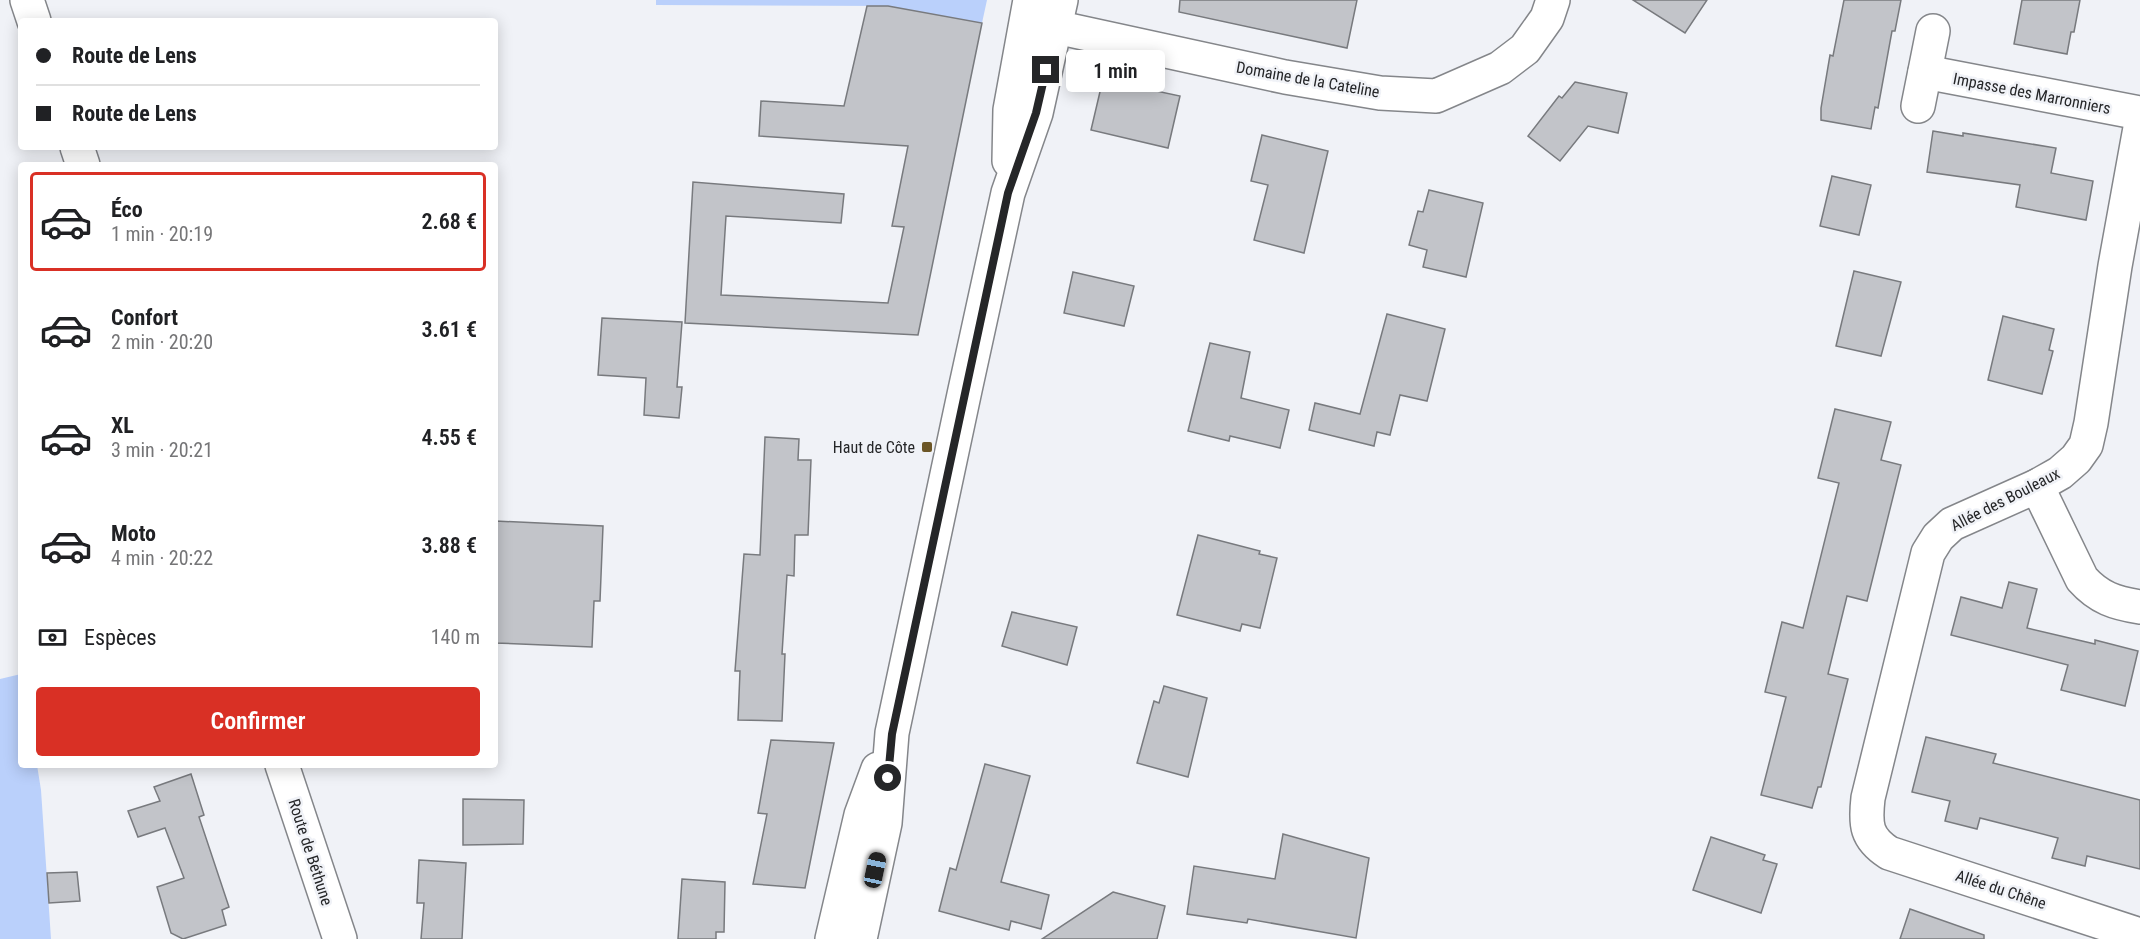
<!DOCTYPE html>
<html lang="fr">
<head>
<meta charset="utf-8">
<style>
	:root { --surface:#fff; --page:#f2f2f2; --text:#202124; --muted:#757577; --line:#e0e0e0; --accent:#d93025 }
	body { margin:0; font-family:"Roboto Condensed",sans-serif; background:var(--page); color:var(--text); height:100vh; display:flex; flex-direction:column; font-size:22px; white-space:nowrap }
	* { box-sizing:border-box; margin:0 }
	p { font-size:20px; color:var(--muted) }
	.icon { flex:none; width:33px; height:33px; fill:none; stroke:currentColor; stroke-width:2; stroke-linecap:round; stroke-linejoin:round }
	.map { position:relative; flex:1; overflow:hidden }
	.side { position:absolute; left:18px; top:162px; width:480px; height:606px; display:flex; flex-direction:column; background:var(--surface); border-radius:6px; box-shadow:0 3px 15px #0003 }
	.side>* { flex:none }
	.hud { position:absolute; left:18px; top:18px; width:480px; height:132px; border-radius:6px; box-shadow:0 3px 15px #0003; display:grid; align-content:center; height:132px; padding:0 18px; background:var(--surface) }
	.end { position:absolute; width:27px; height:27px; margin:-14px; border:8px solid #252628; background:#fff; box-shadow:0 0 0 3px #fff }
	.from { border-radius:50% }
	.bubble { position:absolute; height:42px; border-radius:6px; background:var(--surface); box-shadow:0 3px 15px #0003; font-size:20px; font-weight:600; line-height:42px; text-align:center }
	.car { position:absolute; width:18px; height:36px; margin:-18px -9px; border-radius:8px; box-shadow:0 0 4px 2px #0007; background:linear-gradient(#222 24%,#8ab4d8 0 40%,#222 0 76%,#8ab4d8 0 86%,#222 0) }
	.hud b { display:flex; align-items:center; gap:21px; height:57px; font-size:22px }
	.hud b+b { border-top:2px solid var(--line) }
	.hud i { width:15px; height:15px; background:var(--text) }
	ul { padding:10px 0 0; list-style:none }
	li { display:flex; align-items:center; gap:18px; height:99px; margin:0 12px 9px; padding:0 6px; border:3px solid transparent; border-radius:6px }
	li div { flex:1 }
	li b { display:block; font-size:22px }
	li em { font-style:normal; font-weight:600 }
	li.on { border-color:var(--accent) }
	li>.icon { width:54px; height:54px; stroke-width:1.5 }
	.pay { display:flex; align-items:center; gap:15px; height:66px; padding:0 18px; font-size:22px }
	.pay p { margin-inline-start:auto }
	.cta { display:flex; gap:12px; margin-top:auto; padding:12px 18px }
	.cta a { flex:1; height:69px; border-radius:6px; background:var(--accent); color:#fff; font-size:24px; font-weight:600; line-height:69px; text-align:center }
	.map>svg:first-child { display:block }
</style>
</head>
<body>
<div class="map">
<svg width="2140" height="939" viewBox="0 0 2140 939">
	<rect width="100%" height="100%" fill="#f0f2f7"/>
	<!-- green -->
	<g fill="#bad0fb">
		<path d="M656,0H987L982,23L888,6L656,5Z"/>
		<path d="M21,674V765H37L41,790L51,939H0V679Z"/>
	</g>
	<!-- building -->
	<g fill="#c2c4c9" stroke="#787a7e" stroke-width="1.5">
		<path d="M1180,0H1357L1347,48L1179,12Z"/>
		<path d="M1633,0H1707L1685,33Z"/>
		<path d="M1844,0H1901L1895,31H1892L1878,108L1875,107L1871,129L1821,120V108L1830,55L1833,56Z"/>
		<path d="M2022,0H2080L2074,32H2071L2067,54L2014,44Z"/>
		<path d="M867,6H888L982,23L918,335L685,323L693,182L844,194L841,223L726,216L721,295L888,303L904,227L892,226L908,146L759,136L761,101L844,106Z"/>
		<path d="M1128,78L1158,85L1156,91L1180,96L1168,148L1091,130L1103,79L1127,84Z"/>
		<path d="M1575,82L1627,93L1618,133L1588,126L1560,161L1528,136L1559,96L1562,98Z"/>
		<path d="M1933,131L1963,136V133L2056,148L2051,173L2093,181L2086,220L2016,207L2020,185L1927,172Z"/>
		<path d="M1262,135L1328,151L1304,253L1254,240L1268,185L1251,181Z"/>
		<path d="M1832,176L1871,185L1859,235L1820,226Z"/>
		<path d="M1429,190L1483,203L1466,277L1423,267L1427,250L1409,245L1418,211L1423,212Z"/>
		<path d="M1854,271L1901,282L1881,356L1836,346Z"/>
		<path d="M1073,272L1134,286L1124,326L1064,313Z"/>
		<path d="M1387,314L1445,329L1427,401L1400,395L1390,435L1377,432L1374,446L1309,430L1315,403L1360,414Z"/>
		<path d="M2003,316L2054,329L2049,350L2053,351L2042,394L1988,380Z"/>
		<path d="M602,318L682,322L677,387H682L679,418L644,415L646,378L598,375Z"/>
		<path d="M1210,343L1250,352L1241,398L1289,410L1280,448L1230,436L1229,441L1188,431Z"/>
		<path d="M1835,409L1891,422L1881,460L1901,465L1867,601L1847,596L1828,674L1848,679L1821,787H1818L1812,808L1761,795L1786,697L1765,692L1782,622L1803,628L1839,483L1818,478Z"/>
		<path d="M765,437L799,439L798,460H811L808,535H795L794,576L787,575L782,654H785L782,721L738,720L740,671H735L744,554L760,555Z"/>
		<path d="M495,521L603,526L600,601H594L592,647L495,643Z"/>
		<path d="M1198,535L1260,551L1259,554L1277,558L1260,628L1242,624L1240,631L1177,615Z"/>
		<path d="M2009,582L2037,589L2027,628L2095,644V640L2138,651L2125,706L2061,690L2068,665L1951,635L1961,597L2002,608Z"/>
		<path d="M1012,612L1077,627L1067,665L1002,646Z"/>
		<path d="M1164,686L1207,698L1188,777L1137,763L1154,701L1159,703Z"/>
		<path d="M1926,737L1996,754L1993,763L2140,800V869L2087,856L2085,866L2052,858L2058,838L1980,818L1977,829L1945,821L1950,801L1912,792Z"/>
		<path d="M771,740L834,743L805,888L753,884L767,814L758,813Z"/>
		<path d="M985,764L1030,776L1001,882L1049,895L1041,929L1011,921L1009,930L939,911L950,868L956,870Z"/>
		<path d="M191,774L204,815L199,817L229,907L222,910L226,925L183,939L171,933L157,887L184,878L165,828L138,837L128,811L160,801L154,787Z"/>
		<path d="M463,799L524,800L523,844L463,845Z"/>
		<path d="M1283,834L1369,858L1356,938L1248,919L1247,923L1187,914L1194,866L1275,879Z"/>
		<path d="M1711,837L1765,855L1763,860L1777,864L1761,913L1693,890Z"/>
		<path d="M419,860L466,863L462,939H421L424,903H417Z"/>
		<path d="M77,872L80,901L49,903L47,873Z"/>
		<path d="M682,879L725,882L724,932H716V939H678Z"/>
		<path d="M1113,892L1165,906L1157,939H1042Z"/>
		<path d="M1910,909L1984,935V939H1900Z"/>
	</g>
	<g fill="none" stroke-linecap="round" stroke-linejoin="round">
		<!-- minor casing -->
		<g stroke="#84868a" stroke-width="36">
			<g id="minor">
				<path d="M1028,21L1285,77L1380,93L1436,96L1500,68L1525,49L1547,18L1553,0"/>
				<path d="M1925,72L2140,113"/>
				<path d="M1918,106L1933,31"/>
				<path d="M2140,128L2115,266L2091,423L2086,445L2076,459L2060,473L2037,486L1952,524L1938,537L1928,553L1868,798C1865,825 1866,838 1889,853L2140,935"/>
				<path d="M2037,486L2082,579C2099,598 2115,603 2140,607"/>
			</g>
		</g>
		<!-- major casing -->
		<g stroke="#84868a" stroke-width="36">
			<g id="major">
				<path d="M27,0L34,21"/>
				<path d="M77,147L83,165"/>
				<path d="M1009,161L1010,110L1030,0"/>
				<path d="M282,765L340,939"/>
				<path d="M832,939L861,815L878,769"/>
				<path d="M860,939L885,823L892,733L965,390L1008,193L1036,113L1061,0"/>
			</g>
		</g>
		<!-- minor -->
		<use href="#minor" stroke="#fff" stroke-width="33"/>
		<!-- major -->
		<use href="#major" stroke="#fff" stroke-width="33"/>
	</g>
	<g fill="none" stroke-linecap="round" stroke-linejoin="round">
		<!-- route -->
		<path stroke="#252628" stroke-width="8" d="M888,778L892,734L1008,193L1036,113L1046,70"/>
	</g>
	<!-- markers -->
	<rect fill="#6c5626" stroke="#f0f2f7" stroke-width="2" x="921" y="441" width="12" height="12" rx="3"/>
	<g text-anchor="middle" stroke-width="5" stroke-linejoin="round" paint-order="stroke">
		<!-- street labels -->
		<g font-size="16" fill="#252628" stroke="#f0f2f7">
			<text transform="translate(1308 79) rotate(10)" y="6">Domaine de la Cateline</text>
			<text transform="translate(2032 93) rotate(11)" y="6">Impasse des Marronniers</text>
			<text transform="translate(2005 499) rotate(-27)" y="6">Allée des Bouleaux</text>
			<text transform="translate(311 852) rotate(72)" y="6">Route de Béthune</text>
			<text transform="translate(2001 889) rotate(18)" y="6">Allée du Chêne</text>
		</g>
		<!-- poi labels -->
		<g font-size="16" fill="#252628" stroke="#f0f2f7" text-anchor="end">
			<text x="915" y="453">Haut de Côte</text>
		</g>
	</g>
</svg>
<i class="end from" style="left:888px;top:778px"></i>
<i class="end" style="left:1046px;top:70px"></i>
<div class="bubble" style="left:1066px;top:50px;width:99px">1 min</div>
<i class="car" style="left:875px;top:870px;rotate:12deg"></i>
<div class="hud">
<b><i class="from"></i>Route de Lens</b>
<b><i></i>Route de Lens</b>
</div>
<section class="side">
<ul>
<li class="on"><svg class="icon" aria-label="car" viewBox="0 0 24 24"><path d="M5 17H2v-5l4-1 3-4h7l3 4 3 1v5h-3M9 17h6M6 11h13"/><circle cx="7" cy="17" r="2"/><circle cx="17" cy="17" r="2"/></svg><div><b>Éco</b><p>1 min · 20:19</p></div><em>2.68 €</em></li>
<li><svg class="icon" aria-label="car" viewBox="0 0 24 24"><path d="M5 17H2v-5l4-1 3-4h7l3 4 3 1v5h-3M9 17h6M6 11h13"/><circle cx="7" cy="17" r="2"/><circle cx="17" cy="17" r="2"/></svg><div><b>Confort</b><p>2 min · 20:20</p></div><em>3.61 €</em></li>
<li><svg class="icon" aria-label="car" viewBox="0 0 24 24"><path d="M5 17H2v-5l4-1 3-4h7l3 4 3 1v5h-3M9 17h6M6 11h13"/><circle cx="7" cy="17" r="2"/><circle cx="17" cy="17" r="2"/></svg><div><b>XL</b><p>3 min · 20:21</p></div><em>4.55 €</em></li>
<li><svg class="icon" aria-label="car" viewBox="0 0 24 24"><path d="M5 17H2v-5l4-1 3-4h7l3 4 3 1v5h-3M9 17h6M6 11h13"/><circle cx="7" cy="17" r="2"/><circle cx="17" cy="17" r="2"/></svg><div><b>Moto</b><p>4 min · 20:22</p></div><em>3.88 €</em></li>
</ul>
<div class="pay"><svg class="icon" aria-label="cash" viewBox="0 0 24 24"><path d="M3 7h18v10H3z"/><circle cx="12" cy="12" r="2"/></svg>Espèces<p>140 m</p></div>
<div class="cta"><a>Confirmer</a></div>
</section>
</div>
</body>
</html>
